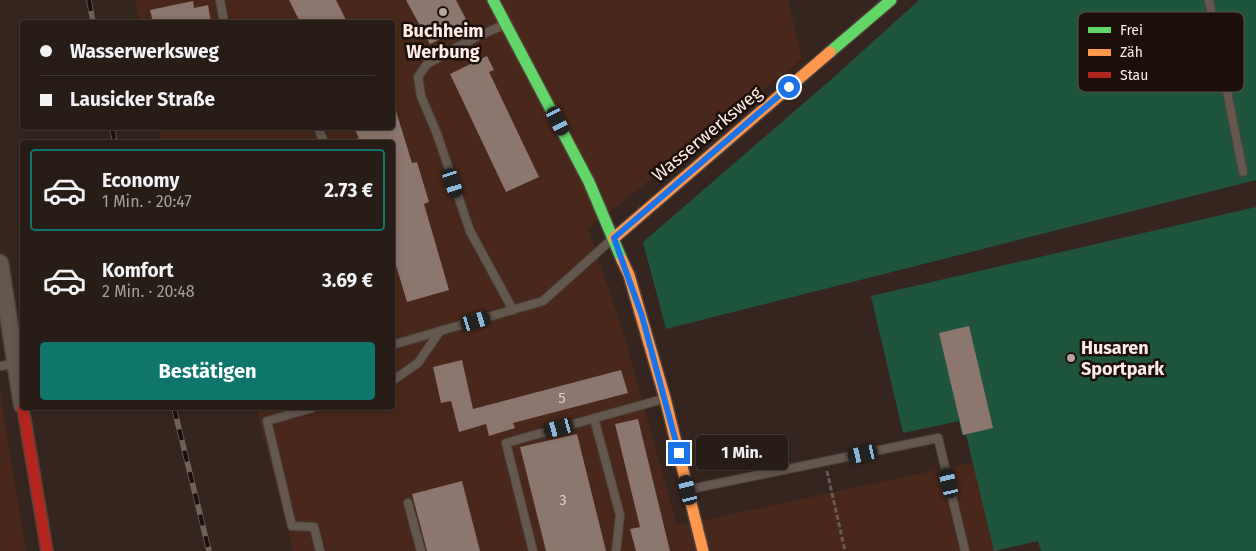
<!DOCTYPE html>
<html lang="de">
<head>
<meta charset="utf-8">
<style>
	:root { --surface:#281c16; --page:#342923; --text:#f1f3f6; --muted:#a5a1a1; --line:#443a35; --accent:#0f766e }
	body { margin:0; font-family:"Fira Sans",sans-serif; background:var(--page); color:var(--text); height:100vh; display:flex; flex-direction:column; font-size:19px; white-space:nowrap }
	* { box-sizing:border-box; margin:0 }
	p { font-size:16px; color:var(--muted) }
	.icon { flex:none; width:28px; height:28px; fill:none; stroke:currentColor; stroke-width:2; stroke-linecap:round; stroke-linejoin:round }
	.map { position:relative; flex:1; overflow:hidden }
	.drawer { position:absolute; left:20px; top:140px; width:375px; height:270px; display:flex; flex-direction:column; background:var(--surface); border-radius:5px; box-shadow:0 2px 8px #0003,0 0 0 1px var(--line) }
	.drawer>* { flex:none }
	.guide { position:absolute; left:20px; top:20px; width:375px; height:110px; border-radius:5px; box-shadow:0 2px 8px #0003,0 0 0 1px var(--line); display:grid; align-content:center; height:110px; padding:0 20px; background:var(--surface) }
	.end { position:absolute; width:22px; height:22px; margin:-11px; border:6px solid #1a73e8; background:#fff; box-shadow:0 0 0 2px #fff }
	.from { border-radius:50% }
	.bubble { position:absolute; height:35px; border-radius:5px; background:var(--surface); box-shadow:0 2px 8px #0003,0 0 0 1px var(--line); font-size:16px; font-weight:700; line-height:35px; text-align:center }
	.car { position:absolute; width:15px; height:30px; margin:-15px -8px; border-radius:6px; box-shadow:0 0 4px 1px #0007; background:linear-gradient(#222 24%,#8ab4d8 0 40%,#222 0 76%,#8ab4d8 0 86%,#222 0) }
	.guide b { display:flex; align-items:center; gap:18px; height:48px; font-size:19px }
	.guide b+b { border-top:1px solid var(--line) }
	.guide i { width:12px; height:12px; background:var(--text) }
	ul { padding:9px 0 0; list-style:none }
	li { display:flex; align-items:center; gap:15px; height:82px; margin:0 10px 8px; padding:0 10px; border:2px solid transparent; border-radius:5px }
	li div { flex:1 }
	li b { display:block; font-size:19px }
	li em { font-style:normal; font-weight:700 }
	li.selected { border-color:var(--accent) }
	li>.icon { width:45px; height:45px; stroke-width:1.5 }
	.cta { display:flex; gap:10px; margin-top:auto; padding:10px 20px }
	.cta a { flex:1; height:58px; border-radius:5px; background:var(--accent); color:#fff; font-size:20px; font-weight:700; line-height:58px; text-align:center }
	.map>svg:first-child { display:block }
</style>
</head>
<body>
<div class="map">
<svg width="1256" height="551" viewBox="0 0 1256 551">
	<rect width="100%" height="100%" fill="#35251e"/>
	<!-- built -->
	<g fill="#49271a">
		<path d="M135,0H788L802,59L588,229L623,331L677,526L973,462L994,551H293L256,408H392V142H161L159,128H392V22H139Z"/>
		<path d="M0,391L26,551H0Z"/>
	</g>
	<!-- green -->
	<g fill="#1f553d">
		<path d="M919,0H1256V180L666,329L643,242L834,77Z"/>
		<path d="M1256,207V551H1041L1038,541L994,551L966,435H962L959,421L903,433L871,296Z"/>
	</g>
	<!-- building -->
	<g fill="#8c766d">
		<path d="M289,0H336L347,22H300Z"/>
		<path d="M406,0H456L469,25L430,44Z"/>
		<path d="M193,1L194,8L208,5L211,22H153L150,10Z"/>
		<path d="M487,56L494,70L489,72L539,177L506,192L450,74Z"/>
		<path d="M392,111H396L412,163L417,162L429,202L424,204L449,290L407,302L392,252V142H356L355,139L359,138L354,128H379L381,131L392,128Z"/>
		<path d="M969,326L993,428L963,435L939,333Z"/>
		<path d="M462,360L473,409L621,370L628,393L513,423L515,428L489,436L486,424L459,432L451,401L441,403L433,367Z"/>
		<path d="M638,419L670,551H636L630,529L640,527L615,424Z"/>
		<path d="M577,434L606,551H546L520,447Z"/>
		<path d="M462,481L480,551H427L412,494Z"/>
	</g>
	<g fill="none" stroke-linecap="round" stroke-linejoin="round">
		<!-- lane casing -->
		<g stroke="#4f423c" stroke-width="10">
			<g id="lane">
				<path d="M220,0L224,22"/>
				<path d="M1209,0L1243,172"/>
				<path d="M504,25L476,37L427,64L418,77L421,96L437,134L470,231L513,310"/>
				<path d="M318,128L324,142"/>
				<path d="M392,345L543,301L610,241"/>
				<path d="M0,366L16,364"/>
				<path d="M392,381L418,363L440,331"/>
				<path d="M312,408L267,421L292,526L314,527L320,551"/>
				<path d="M594,418L620,515L616,551"/>
				<path d="M691,489L938,438L965,551"/>
				<path d="M408,503L421,551"/>
				<path d="M533,551L506,443L663,399"/>
			</g>
		</g>
		<!-- street casing -->
		<g stroke="#4f423c" stroke-width="19">
			<path id="street" d="M0,263L22,405"/>
		</g>
		<!-- fast casing -->
		<g stroke="#4f423c" stroke-width="14">
			<g id="fast">
				<path d="M493,0L589,182L622,260"/>
				<path d="M830,52L891,0"/>
			</g>
		</g>
		<!-- slow casing -->
		<g stroke="#4f423c" stroke-width="14">
			<g id="slow">
				<path d="M614,238L830,52"/>
				<path d="M622,260L629,275L665,398L703,551"/>
			</g>
		</g>
		<!-- jam casing -->
		<g stroke="#4f423c" stroke-width="14">
			<path id="jam" d="M23,408L47,551"/>
		</g>
		<!-- path -->
		<path stroke="#675c55" stroke-width="3" stroke-dasharray="5 2.5" stroke-linecap="butt" d="M827,471L845,551"/>
		<!-- lane -->
		<use href="#lane" stroke="#63574e" stroke-width="8"/>
		<!-- street -->
		<use href="#street" stroke="#63574e" stroke-width="16"/>
		<!-- fast -->
		<use href="#fast" stroke="#63d668" stroke-width="11"/>
		<!-- slow -->
		<use href="#slow" stroke="#ff974d" stroke-width="11"/>
		<!-- jam -->
		<use href="#jam" stroke="#b3261e" stroke-width="11"/>
		<!-- rail casing -->
		<g stroke="#6e625b" stroke-width="5.5">
			<g id="rail">
				<path d="M89,0L93,22"/>
				<path d="M112,128L115,142"/>
				<path d="M174,408L209,551"/>
			</g>
		</g>
		<!-- rail -->
		<use href="#rail" stroke="#1c0f09" stroke-width="4" stroke-dasharray="11" stroke-linecap="butt"/>
	</g>
	<g fill="none" stroke-linecap="round" stroke-linejoin="round">
		<!-- route -->
		<path stroke="#1a73e8" stroke-width="6" d="M679,453L642,316L614,238L789,87"/>
	</g>
	<!-- markers -->
	<g fill="#b7a7a0" stroke="#1c0f09" stroke-width="2">
		<circle cx="443" cy="12" r="5"/>
		<circle cx="1071" cy="358" r="5"/>
	</g>
	<g text-anchor="middle" stroke-width="5" stroke-linejoin="round" paint-order="stroke">
		<!-- number labels -->
		<g font-size="15" fill="#e1cfc8">
			<text x="562" y="403">5</text>
			<text x="563" y="505">3</text>
		</g>
		<!-- poi labels -->
		<g font-size="18" font-weight="bold" fill="#fdede6" stroke="#1c0f09">
			<text x="443" y="37">Buchheim<tspan x="443" dy="21">Werbung</tspan></text>
			<text x="1081" y="354" text-anchor="start">Husaren<tspan x="1081" dy="21">Sportpark</tspan></text>
		</g>
		<!-- street labels -->
		<g font-size="18" fill="#fdede6" stroke="#1c0f09">
			<text transform="translate(707 134) rotate(-40)" y="6">Wasserwerksweg</text>
		</g>
	</g>
	<!-- legend -->
	<rect x="1078" y="12" width="166" height="80" rx="8" fill="#1c0f09" stroke="#60524b" stroke-width="1"/>
	<rect x="1088" y="27" width="23" height="6" fill="#63d668"/>
	<rect x="1088" y="49" width="23" height="7" fill="#ff974d"/>
	<rect x="1088" y="72" width="23" height="6" fill="#b3261e"/>
	<g font-size="14" fill="#fdede6">
		<text x="1120" y="35">Frei</text>
		<text x="1120" y="57">Zäh</text>
		<text x="1120" y="80">Stau</text>
	</g>
</svg>
<i class="end from" style="left:789px;top:87px"></i>
<i class="end" style="left:679px;top:453px"></i>
<div class="bubble" style="left:696px;top:435px;width:92px">1 Min.</div>
<i class="car" style="left:558px;top:121px;rotate:153deg"></i>
<i class="car" style="left:453px;top:183px;rotate:162deg"></i>
<i class="car" style="left:476px;top:321px;rotate:73deg"></i>
<i class="car" style="left:559px;top:428px;rotate:255deg"></i>
<i class="car" style="left:863px;top:454px;rotate:257deg"></i>
<i class="car" style="left:949px;top:483px;rotate:347deg"></i>
<i class="car" style="left:688px;top:490px;rotate:346deg"></i>
<div class="guide">
<b><i class="from"></i>Wasserwerksweg</b>
<b><i></i>Lausicker Straße</b>
</div>
<section class="drawer">
<ul>
<li class="selected"><svg class="icon" aria-label="car" viewBox="0 0 24 24"><path d="M5 17H2v-5l4-1 3-4h7l3 4 3 1v5h-3M9 17h6M6 11h13"/><circle cx="7" cy="17" r="2"/><circle cx="17" cy="17" r="2"/></svg><div><b>Economy</b><p>1 Min. · 20:47</p></div><em>2.73 €</em></li>
<li><svg class="icon" aria-label="car" viewBox="0 0 24 24"><path d="M5 17H2v-5l4-1 3-4h7l3 4 3 1v5h-3M9 17h6M6 11h13"/><circle cx="7" cy="17" r="2"/><circle cx="17" cy="17" r="2"/></svg><div><b>Komfort</b><p>2 Min. · 20:48</p></div><em>3.69 €</em></li>
</ul>
<div class="cta"><a>Bestätigen</a></div>
</section>
</div>
</body>
</html>
